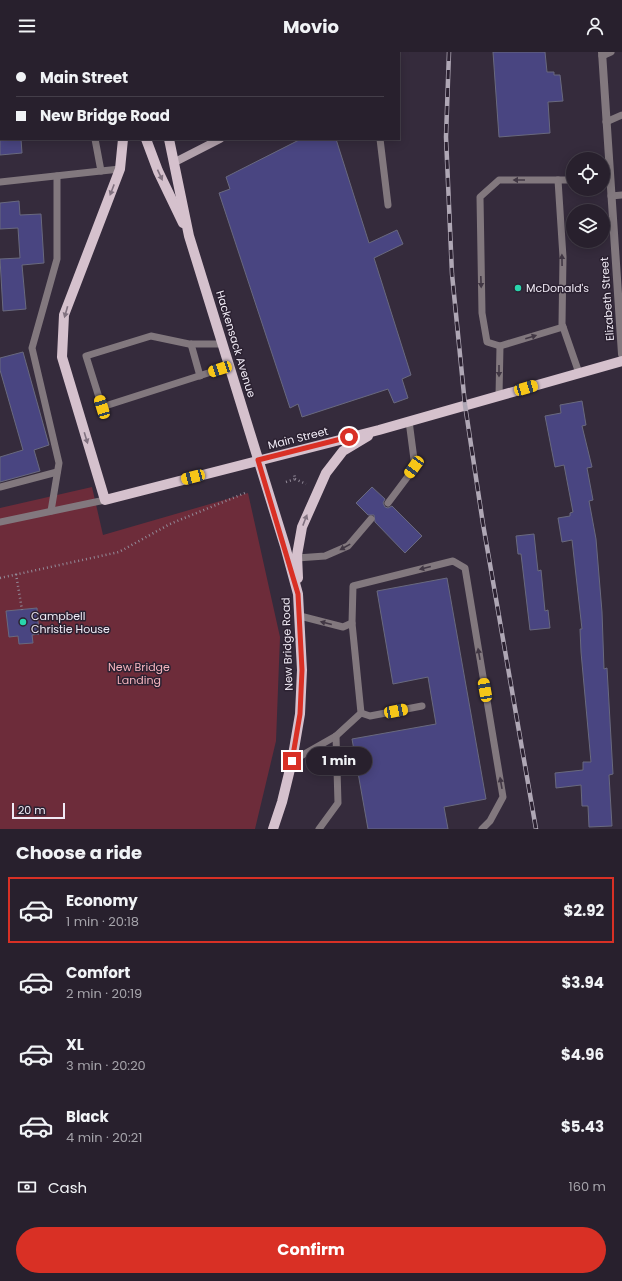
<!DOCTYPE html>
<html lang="en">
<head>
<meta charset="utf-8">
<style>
	:root { --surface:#28202d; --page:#342d39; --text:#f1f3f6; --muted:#a5a3aa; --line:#443e49; --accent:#d93025 }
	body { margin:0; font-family:Poppins,sans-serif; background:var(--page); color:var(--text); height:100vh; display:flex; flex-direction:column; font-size:15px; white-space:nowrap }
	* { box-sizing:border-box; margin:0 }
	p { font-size:13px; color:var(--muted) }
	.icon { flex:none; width:22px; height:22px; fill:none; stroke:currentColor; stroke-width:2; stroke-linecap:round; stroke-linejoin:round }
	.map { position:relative; height:777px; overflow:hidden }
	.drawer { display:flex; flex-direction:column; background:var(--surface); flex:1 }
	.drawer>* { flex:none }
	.guide { position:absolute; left:0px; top:0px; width:400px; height:88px; box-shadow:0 2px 10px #0003,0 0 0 1px var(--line); display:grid; align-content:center; height:88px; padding:0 16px; background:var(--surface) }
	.buttons { position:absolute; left:566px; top:100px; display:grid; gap:8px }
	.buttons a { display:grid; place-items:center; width:44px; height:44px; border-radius:50%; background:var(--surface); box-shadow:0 2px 10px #0003,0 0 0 1px var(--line); font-size:20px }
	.scale { position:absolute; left:12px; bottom:10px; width:53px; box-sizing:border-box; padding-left:4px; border:2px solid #f0eaf5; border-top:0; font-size:11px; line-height:14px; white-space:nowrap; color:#f0eaf5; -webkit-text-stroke:3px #2b2131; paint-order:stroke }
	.end { position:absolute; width:18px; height:18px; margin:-9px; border:5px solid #d93025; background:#fff; box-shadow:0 0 0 2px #fff }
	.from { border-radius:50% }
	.bubble { position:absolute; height:28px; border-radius:14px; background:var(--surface); box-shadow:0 2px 10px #0003,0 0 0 1px var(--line); font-size:13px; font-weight:700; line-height:28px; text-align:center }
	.car { position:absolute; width:12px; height:24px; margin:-12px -6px; border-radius:5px; box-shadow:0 0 3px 1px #0007; background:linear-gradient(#f5c518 24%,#345 0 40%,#f5c518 0 76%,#345 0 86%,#f5c518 0) }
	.guide b { display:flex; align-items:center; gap:14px; height:38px; font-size:15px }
	.guide b+b { border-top:1px solid var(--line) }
	.guide i { width:10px; height:10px; background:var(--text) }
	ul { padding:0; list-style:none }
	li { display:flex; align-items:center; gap:12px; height:66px; margin:0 8px 6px; padding:0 8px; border:2px solid transparent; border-radius:0px }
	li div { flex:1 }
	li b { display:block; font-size:15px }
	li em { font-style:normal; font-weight:700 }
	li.selected { border-color:var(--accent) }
	li>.icon { width:36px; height:36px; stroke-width:1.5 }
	h2 { padding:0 16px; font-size:18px; line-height:48px }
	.pay { display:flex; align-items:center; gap:10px; height:44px; padding:0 16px; font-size:15px }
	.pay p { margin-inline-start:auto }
	.cta { display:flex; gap:8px; margin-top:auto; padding:8px 16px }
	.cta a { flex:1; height:46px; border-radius:24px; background:var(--accent); color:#fff; font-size:16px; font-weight:700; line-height:46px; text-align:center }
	header { display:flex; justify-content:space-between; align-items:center; height:52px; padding:0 16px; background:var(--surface); font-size:18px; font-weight:700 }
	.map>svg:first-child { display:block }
</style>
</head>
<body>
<header><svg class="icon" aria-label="menu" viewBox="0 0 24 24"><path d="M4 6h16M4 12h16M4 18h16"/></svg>Movio<svg class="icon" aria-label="person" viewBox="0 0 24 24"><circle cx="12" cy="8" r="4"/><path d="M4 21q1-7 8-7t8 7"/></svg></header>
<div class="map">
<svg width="622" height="777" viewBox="0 0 622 777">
	<rect width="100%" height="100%" fill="#352b3c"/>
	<!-- green -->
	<path fill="#6d2c3a" d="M92,435L103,483L248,441L280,585L276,689L255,777H0V456Z"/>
	<!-- building -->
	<g fill="#494581" stroke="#69697e">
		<path d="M493,0H545L547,20H554V23H560L563,49L548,50L550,81L499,85Z"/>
		<path d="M0,87H21L22,101L0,103Z"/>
		<path d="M301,87H336L369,191L397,178L403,192L374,206L411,323L402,327L408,346L394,351L388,337L302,365L298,352L290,356L219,141L230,137L226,125Z"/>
		<path d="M19,149L20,163L41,162L44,211L22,213L26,257L3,259L0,207L20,206L18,176L0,177V151Z"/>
		<path d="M23,300L49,393L34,398L40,419L0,430V405L23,398L0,318V306Z"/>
		<path d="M582,349L586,373L582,374L592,415L587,416L593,448L589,449L596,487L602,560L604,617L607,616L613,722L609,723L612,774L589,775L588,754H582L581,733L556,736L555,721L583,718V710H591L581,600L580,577H582L572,488L562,490L558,466L570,464V461L573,460L564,413L555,415L545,364L561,361L560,353Z"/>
		<path d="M372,435L385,447L383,451L385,455L388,456L392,454L422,484L405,501L375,470L374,463H368L356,451Z"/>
		<path d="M534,482L538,519L541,518L545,559L548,558L550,576L530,578L521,502H518L516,484Z"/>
		<path d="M447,526L486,747L444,755L448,777H368L352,687L436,672L428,625L393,632L377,539Z"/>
		<path d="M37,556L39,582L32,583L33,591L19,592L18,584L9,585L6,559Z"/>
	</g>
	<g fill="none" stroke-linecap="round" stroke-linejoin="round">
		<!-- path -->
		<g stroke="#938b99" stroke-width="2.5" stroke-dasharray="1 3" stroke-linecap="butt">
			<path d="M295,427L306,432"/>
			<path d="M286,430L295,427L294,421"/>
			<path d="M16,522L22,558"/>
			<path d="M0,526L119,500L170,472L245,441"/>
		</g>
		<!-- lane -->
		<g stroke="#82787e" stroke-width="7">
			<path d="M70,0L71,1"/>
			<path d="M602,4L611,0"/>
			<path d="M606,70L622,63"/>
			<path d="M380,87L388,153"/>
			<path d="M101,119L120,117"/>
			<path d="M603,127L610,126"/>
			<path d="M558,128L563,205L562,272L579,321"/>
			<path d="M0,130L101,119L95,87"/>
			<path d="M611,144L622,143"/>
			<path d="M563,275L500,294L487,290L482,261L480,145L499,128H573"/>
			<path d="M191,292L200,324"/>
			<path d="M223,292H189L151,284L86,304L102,355L230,314"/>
			<path d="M499,344L500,294"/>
			<path d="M0,435L57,420"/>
			<path d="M388,451L415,415L409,369"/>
			<path d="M51,459L59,411L32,296L57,207V124"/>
			<path d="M0,470L105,448"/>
			<path d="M297,506L325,504L348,494L371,467"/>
			<path d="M300,564L343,575L352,571"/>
			<path d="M361,661L370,664L422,654"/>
			<path d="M292,709L336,684L361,661L352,571L353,534L453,509L465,516L503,745L490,769L482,777"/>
			<path d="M319,777L338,751L336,684"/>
		</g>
		<!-- street -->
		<path stroke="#82787e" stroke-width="8" d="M602,0L622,302"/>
		<!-- secondary -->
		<g stroke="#b1a1ab" stroke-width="8">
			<path d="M385,1L387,0"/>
			<path d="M175,110L220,87"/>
		</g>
		<!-- primary -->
		<g stroke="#d5c1cd" stroke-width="10">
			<path d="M105,0V1"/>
			<path d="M112,0L113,1"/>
			<path d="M145,0V1"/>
			<path d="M123,87L120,117L64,263L62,305L105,448L379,378L622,309"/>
			<path d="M146,87L158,119L183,171"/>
			<path d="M169,87L189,184L285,494L298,542L302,618L300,662L292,709L282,750L273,777"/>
			<path d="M298,526L297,503L302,475L326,421L343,399L368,384"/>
		</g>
		<!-- rail casing -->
		<g stroke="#afa7b5" stroke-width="4.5">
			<path id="rail" d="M449,0L446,85L452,222L465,353L483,472L536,777"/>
		</g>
		<!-- rail -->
		<use href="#rail" stroke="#2b2131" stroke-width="3" stroke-dasharray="9" stroke-linecap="butt"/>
	</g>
	<!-- one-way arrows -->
	<defs><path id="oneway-solid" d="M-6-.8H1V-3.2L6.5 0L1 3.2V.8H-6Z"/></defs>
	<g fill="#80717f">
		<use href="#oneway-solid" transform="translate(160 123) rotate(65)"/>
		<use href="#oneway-solid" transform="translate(112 138) rotate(111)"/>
		<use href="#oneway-solid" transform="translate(66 260) rotate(106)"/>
		<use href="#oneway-solid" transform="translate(86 386) rotate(73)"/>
		<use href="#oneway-solid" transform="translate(305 468) rotate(-69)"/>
	</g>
	<g fill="#413744">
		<use href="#oneway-solid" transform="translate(519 128) rotate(-180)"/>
		<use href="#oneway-solid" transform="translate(562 208) rotate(-91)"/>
		<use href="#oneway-solid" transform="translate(481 230) rotate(88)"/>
		<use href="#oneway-solid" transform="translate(531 285) rotate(-17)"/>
		<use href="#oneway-solid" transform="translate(499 319) rotate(90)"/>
		<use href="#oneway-solid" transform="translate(345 495) rotate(151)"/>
		<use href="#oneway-solid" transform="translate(425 516) rotate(166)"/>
		<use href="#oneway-solid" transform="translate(326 571) rotate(-166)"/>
		<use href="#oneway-solid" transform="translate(479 602) rotate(-100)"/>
		<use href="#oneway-solid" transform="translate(501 731) rotate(-100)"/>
	</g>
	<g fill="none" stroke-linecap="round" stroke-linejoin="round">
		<!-- route -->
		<path stroke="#d93025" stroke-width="5" d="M292,709L300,662L302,618L298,542L258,408L349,385"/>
	</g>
	<!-- markers -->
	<g fill="#29d5ac" stroke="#2b2131" stroke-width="1.5">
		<circle cx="518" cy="236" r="4"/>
		<circle cx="23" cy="570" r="4"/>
	</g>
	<g text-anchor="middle" stroke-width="3" stroke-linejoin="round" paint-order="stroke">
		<!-- poi labels -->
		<g font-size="11" fill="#f0eaf5" stroke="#2b2131" text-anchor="start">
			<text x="526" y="240">McDonald's</text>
			<text x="31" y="568">Campbell<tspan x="31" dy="13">Christie House</tspan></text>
		</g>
		<!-- street labels -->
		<g font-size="11" fill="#f0eaf5" stroke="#2b2131">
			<text transform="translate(607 247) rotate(-94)" y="4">Elizabeth Street</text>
			<text transform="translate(236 292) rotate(73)" y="4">Hackensack Avenue</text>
			<text transform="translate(298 386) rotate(-14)" y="4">Main Street</text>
			<text transform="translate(287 592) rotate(-92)" y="4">New Bridge Road</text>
		</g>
		<!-- park labels -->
		<g font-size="11" fill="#f6b4be" stroke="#2b2131">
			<text x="139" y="619">New Bridge<tspan x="139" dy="13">Landing</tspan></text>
		</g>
	</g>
</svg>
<div class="buttons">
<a><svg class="icon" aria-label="locate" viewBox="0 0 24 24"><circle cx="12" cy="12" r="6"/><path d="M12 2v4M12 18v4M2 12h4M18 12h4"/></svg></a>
<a><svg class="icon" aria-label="layers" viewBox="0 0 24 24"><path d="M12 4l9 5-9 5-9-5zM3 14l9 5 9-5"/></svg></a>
</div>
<div class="scale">20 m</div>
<i class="end from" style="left:349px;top:385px"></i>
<i class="end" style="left:292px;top:709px"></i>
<div class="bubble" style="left:306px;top:695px;width:66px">1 min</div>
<i class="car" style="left:220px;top:317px;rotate:252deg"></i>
<i class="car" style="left:526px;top:336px;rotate:74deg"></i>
<i class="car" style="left:102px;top:355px;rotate:343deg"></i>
<i class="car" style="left:414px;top:415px;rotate:216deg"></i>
<i class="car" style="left:193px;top:425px;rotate:255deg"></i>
<i class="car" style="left:485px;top:638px;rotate:350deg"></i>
<i class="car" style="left:396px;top:659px;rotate:79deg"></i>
<div class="guide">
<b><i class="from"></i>Main Street</b>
<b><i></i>New Bridge Road</b>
</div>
</div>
<section class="drawer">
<h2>Choose a ride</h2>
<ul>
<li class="selected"><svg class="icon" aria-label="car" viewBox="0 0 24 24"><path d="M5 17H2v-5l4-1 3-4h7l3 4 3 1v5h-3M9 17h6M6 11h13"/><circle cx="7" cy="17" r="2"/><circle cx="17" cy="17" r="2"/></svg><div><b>Economy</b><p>1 min · 20:18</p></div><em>$2.92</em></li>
<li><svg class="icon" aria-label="car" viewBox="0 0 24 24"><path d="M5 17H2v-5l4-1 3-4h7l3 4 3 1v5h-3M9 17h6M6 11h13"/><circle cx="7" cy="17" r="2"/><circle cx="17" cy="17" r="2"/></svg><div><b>Comfort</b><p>2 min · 20:19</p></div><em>$3.94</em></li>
<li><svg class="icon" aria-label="car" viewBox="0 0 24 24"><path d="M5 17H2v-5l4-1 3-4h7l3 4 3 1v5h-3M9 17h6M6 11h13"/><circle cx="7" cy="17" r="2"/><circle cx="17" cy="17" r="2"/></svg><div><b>XL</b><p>3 min · 20:20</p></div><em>$4.96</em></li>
<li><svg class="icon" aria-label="car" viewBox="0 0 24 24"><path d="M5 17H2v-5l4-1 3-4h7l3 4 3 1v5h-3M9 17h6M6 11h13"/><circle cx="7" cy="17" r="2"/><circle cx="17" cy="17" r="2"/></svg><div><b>Black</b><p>4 min · 20:21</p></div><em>$5.43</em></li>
</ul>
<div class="pay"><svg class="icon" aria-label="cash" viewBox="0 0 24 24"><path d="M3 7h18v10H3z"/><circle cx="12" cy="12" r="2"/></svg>Cash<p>160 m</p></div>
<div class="cta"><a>Confirm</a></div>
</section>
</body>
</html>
